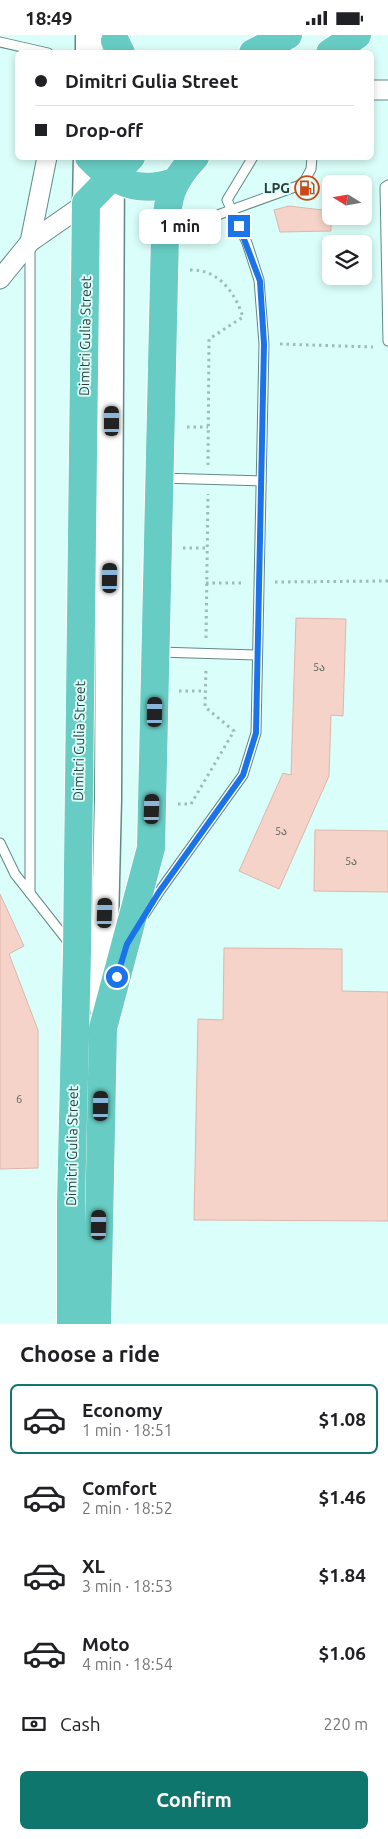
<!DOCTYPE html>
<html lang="en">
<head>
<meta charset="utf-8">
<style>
	:root { --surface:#fff; --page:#f6f6f6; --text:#202124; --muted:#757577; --line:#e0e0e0; --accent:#0f766e }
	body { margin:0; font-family:Ubuntu,"Noto Sans Georgian",sans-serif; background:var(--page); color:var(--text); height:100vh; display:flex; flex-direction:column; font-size:19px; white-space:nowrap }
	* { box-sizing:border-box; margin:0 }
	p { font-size:16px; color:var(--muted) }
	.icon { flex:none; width:28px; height:28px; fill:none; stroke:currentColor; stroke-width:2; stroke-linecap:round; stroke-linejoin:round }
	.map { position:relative; height:1289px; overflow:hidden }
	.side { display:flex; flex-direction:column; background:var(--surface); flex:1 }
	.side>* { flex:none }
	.top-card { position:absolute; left:15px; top:15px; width:359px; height:110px; border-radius:8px; box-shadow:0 2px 8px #0003; display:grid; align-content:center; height:110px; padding:0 20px; background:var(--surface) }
	.needle { width:32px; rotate:281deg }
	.tools { position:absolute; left:322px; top:140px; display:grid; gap:10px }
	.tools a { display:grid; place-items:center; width:50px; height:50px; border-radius:8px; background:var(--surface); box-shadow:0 2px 8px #0003; font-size:25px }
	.end { position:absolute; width:22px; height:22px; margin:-11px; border:6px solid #1a73e8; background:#fff; box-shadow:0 0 0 2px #fff }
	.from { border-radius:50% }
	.bubble { position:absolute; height:35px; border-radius:8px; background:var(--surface); box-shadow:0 2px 8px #0003; font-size:16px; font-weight:700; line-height:35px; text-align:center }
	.car { position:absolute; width:15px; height:30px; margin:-15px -8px; border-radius:6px; box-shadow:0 0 4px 1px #0007; background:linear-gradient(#222 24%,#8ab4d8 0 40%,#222 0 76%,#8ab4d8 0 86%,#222 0) }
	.top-card b { display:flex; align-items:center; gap:18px; height:48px; font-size:19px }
	.top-card b+b { border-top:1px solid var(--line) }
	.top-card i { width:12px; height:12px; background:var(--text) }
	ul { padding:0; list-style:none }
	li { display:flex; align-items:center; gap:15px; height:70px; margin:0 10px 8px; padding:0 10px; border:2px solid transparent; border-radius:8px }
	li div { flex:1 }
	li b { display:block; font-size:19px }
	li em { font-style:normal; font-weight:700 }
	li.current { border-color:var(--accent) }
	li>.icon { width:45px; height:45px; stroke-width:1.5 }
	h2 { padding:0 20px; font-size:22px; line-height:60px }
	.pay { display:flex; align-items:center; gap:12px; height:55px; padding:0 20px; font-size:19px }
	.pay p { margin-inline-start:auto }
	.primary-button { display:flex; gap:10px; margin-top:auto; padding:10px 20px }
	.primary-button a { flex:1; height:58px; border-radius:8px; background:var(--accent); color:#fff; font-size:20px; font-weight:700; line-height:58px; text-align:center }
	.status { display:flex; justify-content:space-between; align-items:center; height:35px; padding:0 25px; background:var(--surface); direction:ltr }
	.status svg { height:14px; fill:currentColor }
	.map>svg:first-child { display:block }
</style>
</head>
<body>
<div class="status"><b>18:49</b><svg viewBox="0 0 49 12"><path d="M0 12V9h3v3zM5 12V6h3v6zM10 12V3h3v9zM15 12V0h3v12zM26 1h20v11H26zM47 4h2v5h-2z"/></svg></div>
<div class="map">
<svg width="388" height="1289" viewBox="0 0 388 1289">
	<rect width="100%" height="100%" fill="#dafef9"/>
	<!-- building -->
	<g fill="#f6d3c9" stroke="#dcb6ab">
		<path d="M289,171L331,176V196L280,197L274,175Z"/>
		<path d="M296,583L346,584L343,681L331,680L329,741L279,854L239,836L283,738L291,740Z"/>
		<path d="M315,795L388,796V857L314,856Z"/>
		<path d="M0,859L24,911L9,919L38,995V1133L0,1134Z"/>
		<path d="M224,913L342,914V956L388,957V1186L194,1185L198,984L223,985Z"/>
	</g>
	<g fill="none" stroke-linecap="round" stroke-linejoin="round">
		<!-- service casing -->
		<g stroke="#608a85" stroke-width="11">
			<g id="service">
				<path d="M0,7L48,18"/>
				<path d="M388,150L385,152L388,306"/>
				<path d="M168,198L303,149L311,134L312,122"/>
				<path d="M30,211V858"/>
				<path d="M161,443L261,446"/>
				<path d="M159,617L257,620"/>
				<path d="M0,808L15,839L70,909"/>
				<path d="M144,880L159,857L243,740L256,698L264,309L259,245L247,208L227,165L253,122"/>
			</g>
		</g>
		<!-- minor casing -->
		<g stroke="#608a85" stroke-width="21">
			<g id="minor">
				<path d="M371,55H388"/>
				<path d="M30,207L47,122"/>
				<path d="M0,244L30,207L86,168"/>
			</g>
		</g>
		<!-- secondary casing -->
		<g stroke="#608a85" stroke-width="29">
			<g id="secondary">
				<path d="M89,18V0"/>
				<path d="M86,168L87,122"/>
				<path d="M103,972L108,764L111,126"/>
			</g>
		</g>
		<!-- trunk casing -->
		<g stroke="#fff" stroke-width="30">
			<g id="trunk">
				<path d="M115,6L121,18"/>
				<path d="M253,18L288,0"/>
				<path d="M330,18L357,0"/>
				<path d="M89,122C113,148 140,159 174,147"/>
				<path d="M71,1289V1168L77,917L86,168L131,122"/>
				<path d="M97,1289L103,993L151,813L165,200C168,164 169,149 195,122"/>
			</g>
		</g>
		<!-- path -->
		<g stroke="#9dbbb7" stroke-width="3" stroke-dasharray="2.5 4" stroke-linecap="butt">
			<path d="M190,235C219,234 235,258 243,282L209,304L208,430"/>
			<path d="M280,309L373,312"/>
			<path d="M187,392H208"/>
			<path d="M183,513H207"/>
			<path d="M275,547L388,546"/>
			<path d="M206,548H243"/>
			<path d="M206,603L208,459"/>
			<path d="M179,656H205"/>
			<path d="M178,769H191L234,696L205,672L206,634"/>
		</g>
		<!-- service -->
		<use href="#service" stroke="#fff" stroke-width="9"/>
		<!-- minor -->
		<use href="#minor" stroke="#fff" stroke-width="19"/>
		<!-- secondary -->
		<use href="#secondary" stroke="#fff" stroke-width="26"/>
		<!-- trunk -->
		<use href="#trunk" stroke="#67ccc3" stroke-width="28"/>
	</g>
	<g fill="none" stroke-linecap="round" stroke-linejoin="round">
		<!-- route -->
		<path stroke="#1a73e8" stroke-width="6" d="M117,942L127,909L159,857L243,740L256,698L264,309L260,246L239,191"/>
	</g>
	<!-- icons -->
	<defs>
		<g id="fuel-ring" transform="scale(1.25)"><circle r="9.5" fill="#dafef9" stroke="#ce4716" stroke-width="1.5"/><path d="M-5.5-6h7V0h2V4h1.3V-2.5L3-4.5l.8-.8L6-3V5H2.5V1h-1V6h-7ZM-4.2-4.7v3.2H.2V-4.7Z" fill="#ce4716"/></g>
	</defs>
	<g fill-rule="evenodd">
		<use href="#fuel-ring" x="307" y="153"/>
	</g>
	<g text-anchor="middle" stroke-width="4" stroke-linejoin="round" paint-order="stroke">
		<!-- number labels -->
		<g font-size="11" fill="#5e635f">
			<text x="319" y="636">5ა</text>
			<text x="281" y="800">5ა</text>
			<text x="351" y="830">5ა</text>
			<text x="19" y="1068">6</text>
		</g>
		<!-- poi labels -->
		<g font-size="14" font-weight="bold" fill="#2c3e3c" stroke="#dafef9" text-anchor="end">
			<text x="290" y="158">LPG</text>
		</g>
		<!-- street labels -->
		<g font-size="14" fill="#2c3e3c" stroke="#dafef9">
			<text transform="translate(85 301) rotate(-89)" y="5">Dimitri Gulia Street</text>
			<text transform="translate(79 706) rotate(-89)" y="5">Dimitri Gulia Street</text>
			<text transform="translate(72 1111) rotate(-89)" y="5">Dimitri Gulia Street</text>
		</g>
	</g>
</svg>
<div class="tools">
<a><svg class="needle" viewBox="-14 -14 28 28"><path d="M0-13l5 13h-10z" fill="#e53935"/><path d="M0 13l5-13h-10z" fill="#757577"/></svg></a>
<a><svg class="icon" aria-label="layers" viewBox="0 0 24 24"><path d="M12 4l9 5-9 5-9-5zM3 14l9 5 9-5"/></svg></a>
</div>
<i class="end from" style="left:117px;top:942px"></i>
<i class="end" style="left:239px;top:191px"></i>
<div class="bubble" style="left:139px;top:174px;width:82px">1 min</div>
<i class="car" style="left:112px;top:386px;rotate:0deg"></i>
<i class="car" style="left:110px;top:543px;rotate:1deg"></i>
<i class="car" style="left:155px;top:677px;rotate:1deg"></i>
<i class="car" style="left:152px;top:774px;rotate:2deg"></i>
<i class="car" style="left:105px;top:878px;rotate:2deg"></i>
<i class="car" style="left:101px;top:1071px;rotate:1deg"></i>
<i class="car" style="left:99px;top:1190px;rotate:1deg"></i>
<div class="top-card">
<b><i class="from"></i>Dimitri Gulia Street</b>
<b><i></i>Drop-off</b>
</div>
</div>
<section class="side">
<h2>Choose a ride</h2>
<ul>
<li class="current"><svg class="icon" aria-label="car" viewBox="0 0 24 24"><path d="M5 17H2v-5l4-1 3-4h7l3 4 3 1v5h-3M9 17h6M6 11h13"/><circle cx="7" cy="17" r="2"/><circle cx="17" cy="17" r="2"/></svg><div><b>Economy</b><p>1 min · 18:51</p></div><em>$1.08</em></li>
<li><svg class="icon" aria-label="car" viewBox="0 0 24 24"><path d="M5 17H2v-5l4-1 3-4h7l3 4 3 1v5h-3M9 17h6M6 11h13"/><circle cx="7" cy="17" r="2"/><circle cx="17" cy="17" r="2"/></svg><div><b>Comfort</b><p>2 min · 18:52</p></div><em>$1.46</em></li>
<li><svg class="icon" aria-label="car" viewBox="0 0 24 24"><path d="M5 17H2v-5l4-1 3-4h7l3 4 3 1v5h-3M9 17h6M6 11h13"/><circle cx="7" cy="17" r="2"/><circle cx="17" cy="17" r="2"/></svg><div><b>XL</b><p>3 min · 18:53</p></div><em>$1.84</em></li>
<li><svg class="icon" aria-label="car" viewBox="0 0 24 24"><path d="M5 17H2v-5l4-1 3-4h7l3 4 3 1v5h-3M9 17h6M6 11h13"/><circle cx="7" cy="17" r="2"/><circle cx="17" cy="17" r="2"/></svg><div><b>Moto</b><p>4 min · 18:54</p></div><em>$1.06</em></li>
</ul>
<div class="pay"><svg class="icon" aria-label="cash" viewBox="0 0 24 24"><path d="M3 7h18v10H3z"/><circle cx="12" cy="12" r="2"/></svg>Cash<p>220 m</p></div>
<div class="primary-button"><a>Confirm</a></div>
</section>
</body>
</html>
